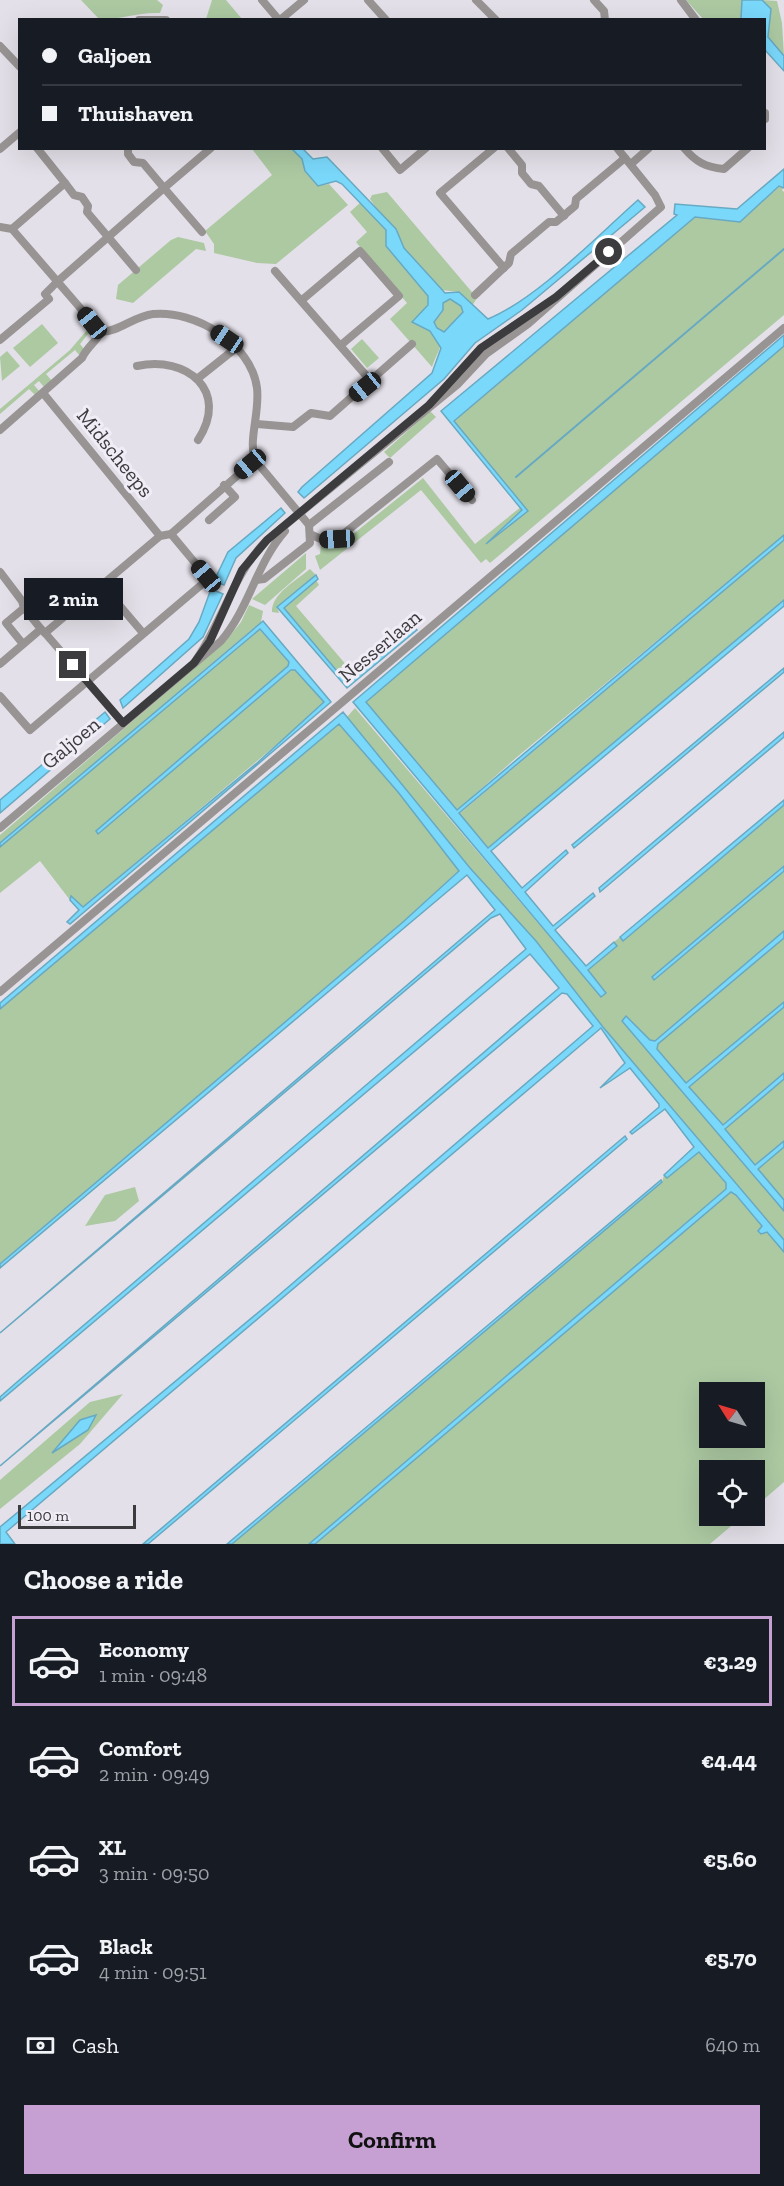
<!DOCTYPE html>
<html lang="en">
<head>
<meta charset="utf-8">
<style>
	:root { --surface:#171b24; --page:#242831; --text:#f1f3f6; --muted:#9ea1a6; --line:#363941; --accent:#c6a0d3 }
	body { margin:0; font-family:"Zilla Slab",serif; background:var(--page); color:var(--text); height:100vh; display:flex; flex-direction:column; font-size:22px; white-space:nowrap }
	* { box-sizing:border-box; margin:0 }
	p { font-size:20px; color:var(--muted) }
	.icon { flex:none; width:33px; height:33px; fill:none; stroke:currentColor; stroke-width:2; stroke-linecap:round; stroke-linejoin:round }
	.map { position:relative; height:1544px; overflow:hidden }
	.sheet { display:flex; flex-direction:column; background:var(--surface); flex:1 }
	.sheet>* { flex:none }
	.top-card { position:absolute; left:18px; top:18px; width:748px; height:132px; border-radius:0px; box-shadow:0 6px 24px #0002; display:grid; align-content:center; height:132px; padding:0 24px; background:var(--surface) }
	.needle { width:39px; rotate:307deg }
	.buttons { position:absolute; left:699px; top:1382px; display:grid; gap:12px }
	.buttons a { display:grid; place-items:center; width:66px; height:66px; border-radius:0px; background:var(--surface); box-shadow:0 6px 24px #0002; font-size:30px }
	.scale { position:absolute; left:18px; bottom:15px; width:118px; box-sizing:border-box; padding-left:6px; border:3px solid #3c3b3e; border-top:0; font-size:16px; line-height:21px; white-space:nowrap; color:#3c3b3e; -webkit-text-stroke:4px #f1edf7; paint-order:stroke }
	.end { position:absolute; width:27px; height:27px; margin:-14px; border:8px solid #3c3b3e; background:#fff; box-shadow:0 0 0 3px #fff }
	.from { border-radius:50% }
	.bubble { position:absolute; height:42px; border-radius:0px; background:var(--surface); box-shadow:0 6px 24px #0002; font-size:20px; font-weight:700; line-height:42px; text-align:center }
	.car { position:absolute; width:18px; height:36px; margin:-18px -9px; border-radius:8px; box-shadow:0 0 4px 2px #0007; background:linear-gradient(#222 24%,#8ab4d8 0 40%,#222 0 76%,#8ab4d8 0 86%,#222 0) }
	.top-card b { display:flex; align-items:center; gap:21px; height:57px; font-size:22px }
	.top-card b+b { border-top:2px solid var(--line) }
	.top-card i { width:15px; height:15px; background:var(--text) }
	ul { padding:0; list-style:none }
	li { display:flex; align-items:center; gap:18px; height:90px; margin:0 12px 9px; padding:0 12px; border:3px solid transparent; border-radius:0px }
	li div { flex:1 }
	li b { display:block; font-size:22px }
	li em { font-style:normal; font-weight:700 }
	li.active { border-color:var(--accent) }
	li>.icon { width:54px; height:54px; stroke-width:1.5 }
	h2 { padding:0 24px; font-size:27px; line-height:72px }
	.pay { display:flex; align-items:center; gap:15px; height:66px; padding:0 24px; font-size:22px }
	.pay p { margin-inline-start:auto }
	.primary-button { display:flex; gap:12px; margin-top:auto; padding:12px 24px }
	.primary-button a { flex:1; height:69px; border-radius:0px; background:var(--accent); color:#111; font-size:24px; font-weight:700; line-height:69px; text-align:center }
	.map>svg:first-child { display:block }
</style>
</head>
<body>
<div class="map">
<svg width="784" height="1544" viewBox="0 0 784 1544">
	<rect width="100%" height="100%" fill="#e4e0e9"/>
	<!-- green -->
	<g fill="#acc9a2" fill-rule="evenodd">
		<path d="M81,0H157L163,5L160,13C137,12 121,20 99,19Z"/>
		<path d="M212,0H226L242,19H206Z"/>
		<path d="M686,0H742L741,19H703Z"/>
		<path d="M762,0L777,1L782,23L784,56L768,37L771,9Z"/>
		<path d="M252,149H292L302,159L305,171L318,186L329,184L348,205L276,264L257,263L214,253V244L205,231L272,175Z"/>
		<path d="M780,186L784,187L782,190L784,192V315L490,563L486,559L481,563L421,490L320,570L315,556L320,554L321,545L342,543L423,478L475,544L522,506L454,421L695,217L740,222Z"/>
		<path d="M387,192L477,298L472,306L459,292L441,290L404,248L370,199L372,195Z"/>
		<path d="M361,202L387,230L386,246L428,295L429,300L419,326H424C448,347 440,343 432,367L390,319L407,303L356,242L367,232L350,212Z"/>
		<path d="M178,237L204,243L206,251L196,249L133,303L116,299L118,285L171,240Z"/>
		<path d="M450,299L461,306L463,312L444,332L437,328L434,322L443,311V303Z"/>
		<path d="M42,324L58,343L30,367L13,348Z"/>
		<path d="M87,330L95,337L88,334L80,344L84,349L80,356L75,350L46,374L52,381L44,387L39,381L34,385L40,392L36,396L29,389L0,414V409L70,350Z"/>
		<path d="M362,339L379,358L367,368L351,349Z"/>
		<path d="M784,346V535L517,757L457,810L365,702Z"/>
		<path d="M7,351L20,366L2,381L0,357Z"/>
		<path d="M430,411L436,417L390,458L384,452Z"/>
		<path d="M784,540V600L488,849L459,814Z"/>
		<path d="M306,553V569L265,605L252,599Z"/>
		<path d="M310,569L316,575L277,607L279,613L272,612C271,594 297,580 310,569Z"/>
		<path d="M316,580L319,585L296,606L348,667L368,651L376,660L347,683L284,608Z"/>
		<path d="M249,605L263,611L261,622L0,843V835L225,642L241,622Z"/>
		<path d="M260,629L289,662L288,666L96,831L98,833L292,670H295L325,702L320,708L82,908L71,897L70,900L40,861L0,893V847Z"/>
		<path d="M355,708L601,997L606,992L588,970L617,946L614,942L620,937L623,941L784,805V865L653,977L654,979L784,871V931L655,1041L650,1040L627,1017L622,1021L784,1211V1240L603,1027L536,941L470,868L347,717Z"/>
		<path d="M339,724L398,792L459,871L403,922L0,1264V1009Z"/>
		<path d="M784,938V1002L686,1084L657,1049L658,1044Z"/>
		<path d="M784,1007V1073L723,1125L689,1087Z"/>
		<path d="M784,1079V1141L755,1165L725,1129Z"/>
		<path d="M784,1147V1200L758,1169Z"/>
		<path d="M699,1152L762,1226L758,1231L761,1234L766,1231L784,1252V1482L755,1507L754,1470H710V1515H744L710,1544H315L327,1534L324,1533L309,1544H232L662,1182L664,1175L667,1178ZM710,1392H754V1437H710Z"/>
		<path d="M135,1187L139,1201L115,1221L85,1226L105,1195Z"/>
		<path d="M123,1394L80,1444L0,1509V1480L90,1402Z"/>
	</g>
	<!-- water -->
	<g fill="#7ad8fb" stroke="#67a9c2" stroke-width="1.5" fill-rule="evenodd">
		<path d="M742,0H762L771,9L768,37L784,56V71L765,50V20L741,19Z"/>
		<path d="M292,149H303L313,159L327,157L396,229L404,248L445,293L459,292L488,319C537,299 597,236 638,200L645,207L522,310L475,343L444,379L304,498L298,492L302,487L432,373L441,348L430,331L412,322L428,305V296L386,246V230L342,184L336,181L318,186L305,171L302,159ZM450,299L461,306L463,312L444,332L437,328L434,322L443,310V303Z"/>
		<path d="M784,169V188L779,186L740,222L695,217L454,421L528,511L486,544L522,510L441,411L677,215L674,214L675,204L737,209Z"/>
		<path d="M784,335V346L366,702L457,810L784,535V540L459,813L488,848L784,600V606L491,851L522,888L566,850L568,853L525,892L553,926L593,893L595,896L555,930L586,966L614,942L617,946L588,970L606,993L601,997L353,702Z"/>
		<path d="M281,508L285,513L236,558L224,585L214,581L228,552Z"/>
		<path d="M316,575L318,579L284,608L347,683L415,628L417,630L347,688L277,607Z"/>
		<path d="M211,589L223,594L203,637L123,708L120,700L189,639L199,622Z"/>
		<path d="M263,621L331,702L70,924L67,922L79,910L70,900L71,896L83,907L257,763L324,702L295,670H291L98,834L96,831L288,666L289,662L260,629L0,847V843Z"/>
		<path d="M784,668V672L574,848L572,845Z"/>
		<path d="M105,712L110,719L0,813V800Z"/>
		<path d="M343,712L470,868L536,941L603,1027L784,1240V1252L767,1232L761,1234L758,1231L762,1226L736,1195L731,1192L315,1544H309L726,1189V1183L699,1152L667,1178L664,1175L694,1147L665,1109L632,1134L630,1132L659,1107V1104L630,1068L600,1088L625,1063L601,1028L6,1532L15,1544H0V1527L272,1301L593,1026L567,994L562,993L0,1466L559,988L530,954L0,1401V1397L17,1382L526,949L500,914L491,918L0,1333L495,910L467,875L0,1268V1264L403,922L459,871L398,792L339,724L0,1009V1003Z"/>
		<path d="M784,732V737L600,892L599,888Z"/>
		<path d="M784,800V805L623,941L620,937Z"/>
		<path d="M784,866V871L654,980L652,977Z"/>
		<path d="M784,931V938L658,1044L657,1049L686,1083L784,1002V1007L689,1087L723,1125L784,1073V1079L725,1129L755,1165L784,1141V1147L758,1169L784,1200V1211L622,1021L626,1016L650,1040L655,1041Z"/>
		<path d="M625,1136L627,1139L148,1544H143Z"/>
		<path d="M661,1180L662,1182L232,1544H227Z"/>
		<path d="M96,1415L88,1430L52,1453L80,1420Z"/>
	</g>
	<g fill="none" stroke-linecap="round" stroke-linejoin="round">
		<!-- stream -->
		<path stroke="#67a9c2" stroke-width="2" d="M516,477L784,249"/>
		<!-- minor -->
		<g stroke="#999494" stroke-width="8">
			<path d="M262,0L279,20"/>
			<path d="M368,0L386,20"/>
			<path d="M476,0L496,20"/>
			<path d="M594,0L604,11L605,20"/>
			<path d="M681,0L696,20"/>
			<path d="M139,20H166"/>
			<path d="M280,20L304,0"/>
			<path d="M0,46L20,67"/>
			<path d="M765,113V119"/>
			<path d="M128,148V154L134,162L143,163L164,188L211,148"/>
			<path d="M382,148L400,170L426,148"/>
			<path d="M494,148L440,193L504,268"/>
			<path d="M508,148L522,165V173L531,184L539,186L564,216"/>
			<path d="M684,148C696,162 705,167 724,169L748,148"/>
			<path d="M0,149L20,132"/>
			<path d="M631,164L649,148"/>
			<path d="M65,183L74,195L82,197L88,206L87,212L136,270"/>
			<path d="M0,227L12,229L101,332"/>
			<path d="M12,229L65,183L37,148"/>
			<path d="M275,271L370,380"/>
			<path d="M475,295L509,263L511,254L549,222H556L575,206L576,199L625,158"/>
			<path d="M302,300L360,251L399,296L341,345"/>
			<path d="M101,332C119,332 134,316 153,314C195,310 251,343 257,388C260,413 248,440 255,460L309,525L310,543L264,579L256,580"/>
			<path d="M0,340L49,299L45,294L58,281L164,188L202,232"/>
			<path d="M137,366C187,355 230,391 198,440"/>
			<path d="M197,379L236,348"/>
			<path d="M444,390L481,348L533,313"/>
			<path d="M43,393L160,536"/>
			<path d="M257,424L293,427L311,413L330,416L412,344"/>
			<path d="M0,430L82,358C87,347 96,342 101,332"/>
			<path d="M209,520L235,497L224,485"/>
			<path d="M309,525L389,462"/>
			<path d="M312,535L323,540L337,539L437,459L472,500"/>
			<path d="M0,572L22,601L24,608L6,623L23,644"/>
			<path d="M103,586L143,633"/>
			<path d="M24,608L41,629"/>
			<path d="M45,633L160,536L171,534L255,460"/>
			<path d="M45,633L123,723"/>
			<path d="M194,663C222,624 232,575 267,540L457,385L486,354L528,324L661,207L655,195L617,148"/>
			<path d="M0,664L41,629L45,633"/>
			<path d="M0,696L30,730L207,580L206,576L171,534"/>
			<path d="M0,828L221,641C250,607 256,564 285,531"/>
			<path d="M0,992L784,328"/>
		</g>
	</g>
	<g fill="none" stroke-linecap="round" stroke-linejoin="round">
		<!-- route -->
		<path stroke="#3c3b3e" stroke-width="8" d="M73,665L123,723L194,663L210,641L242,570L267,540L429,405L481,348L556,297L609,252"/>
	</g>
	<g text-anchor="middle" stroke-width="6" stroke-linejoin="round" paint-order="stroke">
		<!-- street labels -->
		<g font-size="21" fill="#3c3b3e" stroke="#f1edf7">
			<text transform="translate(115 453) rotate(51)" y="7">Midscheeps</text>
			<text transform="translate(380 646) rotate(-40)" y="7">Nesserlaan</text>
			<text transform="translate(71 743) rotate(-40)" y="7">Galjoen</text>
		</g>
	</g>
</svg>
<div class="buttons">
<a><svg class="needle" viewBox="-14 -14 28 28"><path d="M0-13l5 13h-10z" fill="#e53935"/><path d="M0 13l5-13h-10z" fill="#9ea1a6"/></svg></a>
<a><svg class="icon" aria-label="locate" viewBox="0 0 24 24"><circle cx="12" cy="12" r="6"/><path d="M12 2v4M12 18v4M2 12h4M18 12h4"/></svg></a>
</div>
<div class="scale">100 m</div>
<i class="end from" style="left:609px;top:252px"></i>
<i class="end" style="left:73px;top:665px"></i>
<div class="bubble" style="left:24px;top:578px;width:99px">2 min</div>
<i class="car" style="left:92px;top:323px;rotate:321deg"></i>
<i class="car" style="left:227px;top:339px;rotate:304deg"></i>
<i class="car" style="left:365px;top:387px;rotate:231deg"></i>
<i class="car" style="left:250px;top:464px;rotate:230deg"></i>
<i class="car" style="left:460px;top:486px;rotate:140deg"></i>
<i class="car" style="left:337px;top:539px;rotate:267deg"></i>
<i class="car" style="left:206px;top:576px;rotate:320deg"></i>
<div class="top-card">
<b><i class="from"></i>Galjoen</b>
<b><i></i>Thuishaven</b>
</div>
</div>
<section class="sheet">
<h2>Choose a ride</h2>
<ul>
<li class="active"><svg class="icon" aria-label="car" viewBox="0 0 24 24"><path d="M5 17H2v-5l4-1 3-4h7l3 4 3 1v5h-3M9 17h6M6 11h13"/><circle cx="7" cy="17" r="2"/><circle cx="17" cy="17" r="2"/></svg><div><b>Economy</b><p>1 min · 09:48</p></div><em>€3.29</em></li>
<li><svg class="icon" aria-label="car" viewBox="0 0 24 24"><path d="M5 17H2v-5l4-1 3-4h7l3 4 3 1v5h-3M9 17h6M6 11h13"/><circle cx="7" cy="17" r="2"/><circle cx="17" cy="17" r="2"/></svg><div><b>Comfort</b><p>2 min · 09:49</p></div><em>€4.44</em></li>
<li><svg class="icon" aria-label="car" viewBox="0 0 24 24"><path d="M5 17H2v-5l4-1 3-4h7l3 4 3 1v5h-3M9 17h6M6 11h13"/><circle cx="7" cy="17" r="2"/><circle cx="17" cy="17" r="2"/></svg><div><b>XL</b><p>3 min · 09:50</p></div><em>€5.60</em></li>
<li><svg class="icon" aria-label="car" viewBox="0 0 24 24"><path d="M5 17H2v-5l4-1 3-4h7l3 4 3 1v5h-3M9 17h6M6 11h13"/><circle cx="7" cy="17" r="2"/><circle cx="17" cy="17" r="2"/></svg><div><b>Black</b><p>4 min · 09:51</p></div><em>€5.70</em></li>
</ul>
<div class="pay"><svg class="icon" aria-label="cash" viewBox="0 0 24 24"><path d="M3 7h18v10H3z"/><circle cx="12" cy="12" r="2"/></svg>Cash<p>640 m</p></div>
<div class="primary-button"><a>Confirm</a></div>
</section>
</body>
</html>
